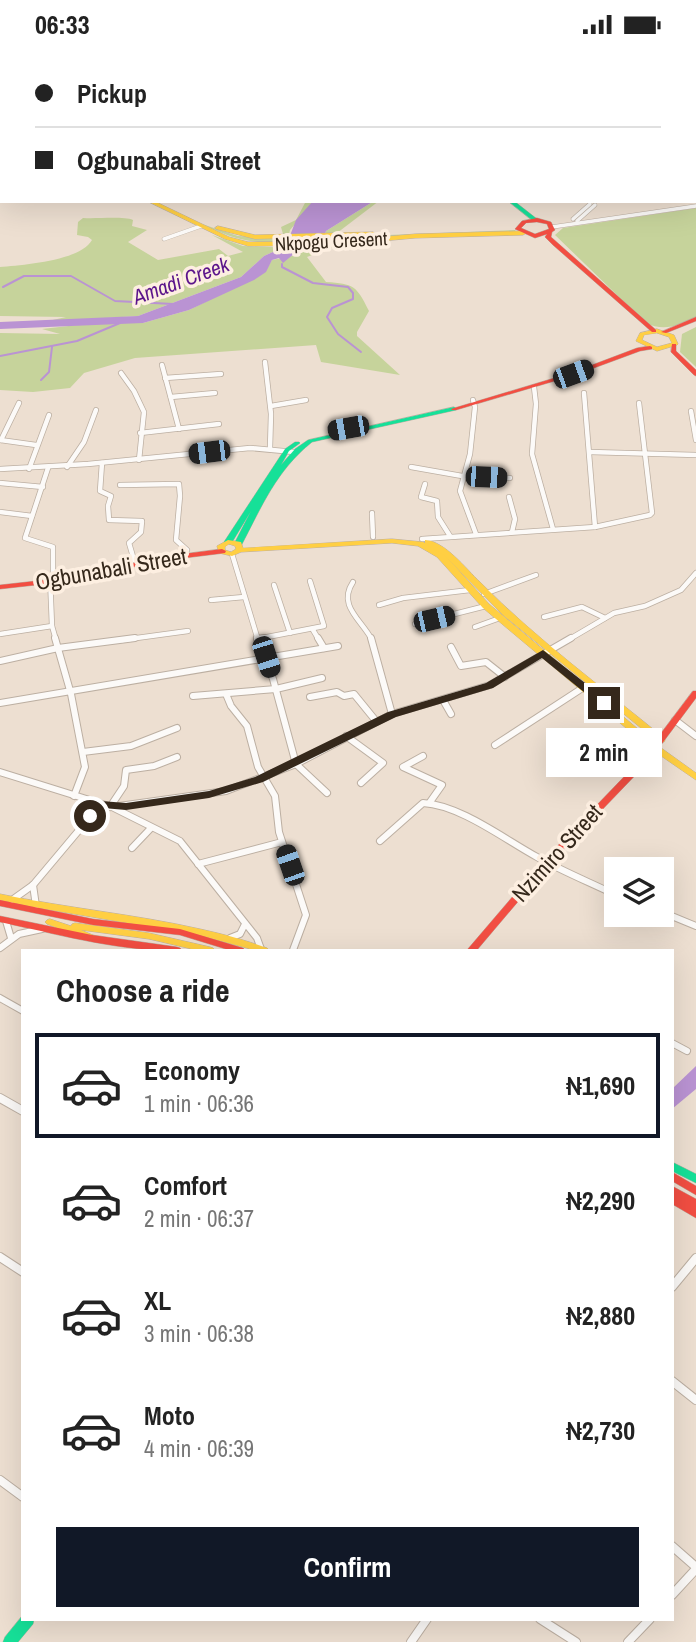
<!DOCTYPE html>
<html lang="en">
<head>
<meta charset="utf-8">
<style>
	:root { --surface:#fff; --page:#f6f6f6; --text:#222; --muted:#767676; --line:#e0e0e0; --accent:#111827 }
	body { margin:0; font-family:"Archivo Narrow",sans-serif; background:var(--page); color:var(--text); height:100vh; display:flex; flex-direction:column; font-size:26px; white-space:nowrap }
	* { box-sizing:border-box; margin:0 }
	p { font-size:23px; color:var(--muted) }
	.icon { flex:none; width:38px; height:38px; fill:none; stroke:currentColor; stroke-width:2; stroke-linecap:round; stroke-linejoin:round }
	.map { position:relative; flex:1; overflow:hidden }
	.drawer { position:absolute; left:21px; top:900px; width:653px; height:672px; display:flex; flex-direction:column; background:var(--surface); border-radius:0px; box-shadow:0 7px 28px #0002 }
	.drawer>* { flex:none }
	.banner { position:absolute; left:0px; top:0px; width:696px; height:154px; box-shadow:0 7px 28px #0002; display:grid; align-content:center; height:154px; padding:0 35px; background:var(--surface) }
	.tools { position:absolute; left:604px; top:808px; display:grid; gap:14px }
	.tools a { display:grid; place-items:center; width:70px; height:70px; border-radius:0px; background:var(--surface); box-shadow:0 7px 28px #0002; font-size:35px }
	.end { position:absolute; width:32px; height:32px; margin:-16px; border:9px solid #35281b; background:#fff; box-shadow:0 0 0 4px #fff }
	.from { border-radius:50% }
	.bubble { position:absolute; height:49px; border-radius:0px; background:var(--surface); box-shadow:0 7px 28px #0002; font-size:23px; font-weight:700; line-height:49px; text-align:center }
	.car { position:absolute; width:21px; height:42px; margin:-21px -10px; border-radius:9px; box-shadow:0 0 5px 2px #0007; background:linear-gradient(#222 24%,#8ab4d8 0 40%,#222 0 76%,#8ab4d8 0 86%,#222 0) }
	.banner b { display:flex; align-items:center; gap:24px; height:66px; font-size:26px }
	.banner b+b { border-top:2px solid var(--line) }
	.banner i { width:18px; height:18px; background:var(--text) }
	ul { padding:0; list-style:none }
	li { display:flex; align-items:center; gap:21px; height:105px; margin:0 14px 10px; padding:0 21px; border:4px solid transparent; border-radius:0px }
	li div { flex:1 }
	li b { display:block; font-size:26px }
	li em { font-style:normal; font-weight:700 }
	li.current { border-color:var(--accent) }
	li>.icon { width:63px; height:63px; stroke-width:1.5 }
	h2 { padding:0 35px; font-size:32px; line-height:84px }
	.action { display:flex; gap:14px; margin-top:auto; padding:14px 35px }
	.action a { flex:1; height:80px; border-radius:0px; background:var(--accent); color:#fff; font-size:28px; font-weight:700; line-height:80px; text-align:center }
	.status { display:flex; justify-content:space-between; align-items:center; height:49px; padding:0 35px; background:var(--surface); direction:ltr }
	.status svg { height:19px; fill:currentColor }
	.map>svg:first-child { display:block }
</style>
</head>
<body>
<div class="status"><b>06:33</b><svg viewBox="0 0 49 12"><path d="M0 12V9h3v3zM5 12V6h3v6zM10 12V3h3v9zM15 12V0h3v12zM26 1h20v11H26zM47 4h2v5h-2z"/></svg></div>
<div class="map">
<svg width="696" height="1593" viewBox="0 0 696 1593">
	<rect width="100%" height="100%" fill="#eddfd1"/>
	<!-- green -->
	<g fill="#c6d39b">
		<path d="M306,152H315L290,181L286,197L264,207L241,228L138,267L44,273L66,268L0,267V218C23,216 80,212 92,191L88,188L77,186L78,173L83,169C97,170 123,167 133,171L132,177L147,181L128,193L158,211L219,200L228,207L243,203L212,186L243,197L275,198L279,194C247,194 231,189 202,175L238,187L280,190L283,185L281,178L296,171Z"/>
		<path d="M374,152H379L337,184L336,188L515,181L516,183L418,185L336,192L335,197L307,208L326,233C354,235 356,236 369,262L357,283V287L400,326L321,313L316,296L135,309L84,324L70,339L33,343L0,341V284L60,285L42,280L95,274H143L189,261L265,223L272,211L292,207L320,197L326,182Z"/>
		<path d="M696,159V269C679,276 664,283 646,274L555,186L563,179Z"/>
		<path d="M696,278V318L680,303L682,285Z"/>
	</g>
	<!-- water -->
	<g fill="#ba93d3">
		<path d="M313,152H374L326,182L320,197L295,204L283,214L279,209L272,211L266,223L254,231L189,261L143,274L0,280V273L138,267L241,228L264,207L286,197L296,171Z"/>
		<path d="M696,1017V1040L672,1060V1040Z"/>
	</g>
	<g fill="none" stroke-linecap="round" stroke-linejoin="round">
		<!-- stream -->
		<g stroke="#ba93d3" stroke-width="2">
			<path d="M282,215V218L313,234L348,238L353,244V250L332,259L327,268L338,285L361,303"/>
			<path d="M3,238L24,227H71L115,252L173,255"/>
			<path d="M0,307L77,292L120,274"/>
			<path d="M41,331L49,323L52,298"/>
		</g>
		<!-- street-far3 casing -->
		<g stroke="#bcafa2" stroke-width="4.5">
			<g id="street-far3">
				<path d="M89,0H159"/>
				<path d="M486,0L500,2"/>
				<path d="M539,2L542,0"/>
				<path d="M573,170L590,155"/>
				<path d="M577,172L595,156"/>
				<path d="M552,178L696,157"/>
				<path d="M164,190L201,177"/>
			</g>
		</g>
		<!-- street-far2 casing -->
		<g stroke="#bcafa2" stroke-width="6">
			<g id="street-far2">
				<path d="M265,313L271,365L270,399"/>
				<path d="M162,316L179,380"/>
				<path d="M121,324L134,342L144,363L139,411"/>
				<path d="M165,329L221,325"/>
				<path d="M534,338L536,355L532,405L553,480"/>
				<path d="M584,344L595,478"/>
				<path d="M171,348L215,344"/>
				<path d="M473,351L475,358L470,405L460,442L476,485"/>
				<path d="M271,357L306,351"/>
				<path d="M691,362L696,391"/>
				<path d="M140,384L219,375"/>
				<path d="M0,391L36,396"/>
				<path d="M1,391L19,354"/>
				<path d="M590,403L696,406"/>
				<path d="M102,414L100,442L111,447L108,457L109,471L142,472L141,483L129,494L134,511"/>
				<path d="M67,418L84,393L96,361"/>
				<path d="M411,418L462,427L510,429"/>
				<path d="M48,419L25,489L53,498V528"/>
				<path d="M0,420L88,415L250,399L294,403"/>
				<path d="M29,420L49,366"/>
				<path d="M0,434L43,438"/>
				<path d="M425,435L421,448L437,452L438,468L450,487"/>
				<path d="M120,436L179,435L180,447L176,491L187,501"/>
				<path d="M509,448L515,470L512,483"/>
				<path d="M0,463L32,467"/>
				<path d="M372,464L373,488"/>
				<path d="M422,490L595,478L650,466L652,464L639,354"/>
				<path d="M232,505L258,591"/>
				<path d="M50,528L52,577L56,591"/>
				<path d="M353,533C337,557 362,571 372,591"/>
				<path d="M274,536L290,584"/>
				<path d="M484,545L536,526"/>
				<path d="M211,551L244,548"/>
				<path d="M379,556L403,549L470,541"/>
				<path d="M544,568L582,558L605,569"/>
				<path d="M415,575L486,557"/>
				<path d="M475,578L500,569"/>
				<path d="M313,581L319,591"/>
				<path d="M0,585L52,577"/>
				<path d="M257,590L324,577L310,532"/>
				<path d="M122,591L188,582"/>
				<path d="M568,591L614,564L645,557L681,541L696,524"/>
			</g>
		</g>
		<!-- street-far1 casing -->
		<g stroke="#bcafa2" stroke-width="8">
			<g id="street-far1">
				<path d="M55,589L71,645L85,718L74,747"/>
				<path d="M257,589L273,630L296,715L327,744"/>
				<path d="M318,589L324,599"/>
				<path d="M371,589L392,665"/>
				<path d="M257,590L264,589"/>
				<path d="M451,598L461,617L486,613L505,628"/>
				<path d="M0,612L58,599L135,589"/>
				<path d="M226,645L231,657L247,677L258,718L275,747L279,783L306,866L293,901"/>
				<path d="M193,647L276,640L322,629"/>
				<path d="M310,648L337,643L344,647L354,645L376,672"/>
				<path d="M443,651L451,665"/>
				<path d="M0,654L338,597"/>
				<path d="M675,671L696,687"/>
				<path d="M346,687L383,714L361,734"/>
				<path d="M495,696L584,638"/>
				<path d="M83,703L131,697L177,679"/>
				<path d="M423,707L403,718L442,736L430,753"/>
				<path d="M0,723L112,758L226,742L296,715L392,665L490,636L571,589"/>
				<path d="M110,758L124,737L126,721L154,717L177,708"/>
				<path d="M112,758L180,792L257,889L261,900"/>
				<path d="M380,792L423,754C460,756 504,790 537,808C562,822 589,833 616,846"/>
				<path d="M132,799L151,779"/>
				<path d="M198,815L282,793"/>
				<path d="M33,836L36,857"/>
				<path d="M12,851L33,836L101,755"/>
				<path d="M662,863L696,877"/>
				<path d="M6,872L11,889"/>
				<path d="M230,889L240,885L245,875"/>
				<path d="M0,899L19,885L42,880"/>
				<path d="M0,949L23,962"/>
				<path d="M672,994L687,1002"/>
			</g>
		</g>
		<!-- street casing -->
		<g stroke="#bcafa2" stroke-width="10">
			<g id="street">
				<path d="M0,1049L23,1062"/>
				<path d="M0,1208L23,1223"/>
				<path d="M672,1238L696,1209"/>
				<path d="M672,1332L696,1351"/>
				<path d="M0,1431L23,1448"/>
				<path d="M672,1497L696,1518"/>
				<path d="M672,1546L696,1520"/>
				<path d="M540,1570L576,1593"/>
				<path d="M411,1593L427,1570"/>
				<path d="M628,1593L650,1570"/>
			</g>
		</g>
		<!-- fast casing -->
		<g stroke="#bcafa2" stroke-width="1">
			<g id="fast">
				<path d="M0,104H2V107L0,108Z"/>
				<path d="M508,152H514L537,170L532,171Z"/>
				<path d="M454,358L457,360L456,361L312,393C276,422 262,457 241,497H238L234,495L251,462L231,495H228L224,493L285,400L295,393H299L300,394L289,402L281,416L295,400L308,391Z"/>
				<path d="M672,1113L696,1125V1134L672,1122Z"/>
				<path d="M23,1566V1570H34L33,1575L18,1593H3L5,1588Z"/>
			</g>
		</g>
		<!-- slow casing -->
		<g stroke="#bcafa2" stroke-width="1">
			<g id="slow">
				<path d="M45,0H49L48,2H44Z"/>
				<path d="M346,0H350L351,2H347Z"/>
				<path d="M147,152H154L229,188L248,193L338,192L415,185L523,182L526,184L523,186L415,189L338,196L248,197L225,190Z"/>
				<path d="M218,177L255,186L373,183L376,185L373,187L255,190L216,180L215,179Z"/>
				<path d="M657,280L674,286L678,295L677,296L657,302L636,292L640,284ZM657,284L669,288L672,294L657,298L642,291L644,286Z"/>
				<path d="M392,490L423,493L443,504L489,555L657,696L696,724V731L651,700L483,559L437,508L418,497L392,494L241,503L232,507L219,504L217,497L228,491L241,493L243,499ZM229,495L235,497L236,500L231,503L225,501V498Z"/>
				<path d="M425,491C445,492 466,520 480,533C536,590 602,638 664,689L665,691L664,693H658L503,566L444,506L425,495Z"/>
				<path d="M0,845C66,859 134,865 200,880C223,885 245,891 267,899L269,901H254L199,886L33,858L0,851Z"/>
				<path d="M50,870L71,877L72,875L75,874L149,884L210,898L213,899L215,901H196L149,890L81,881L95,887L97,889L95,891L92,892L47,875L45,873L47,871Z"/>
			</g>
		</g>
		<!-- jam casing -->
		<g stroke="#bcafa2" stroke-width="1">
			<g id="jam">
				<path d="M537,169L551,173L555,181L552,183L551,188L656,281V283H652L553,196L545,188L547,185L535,189L515,180L522,172ZM537,173L547,175L549,180L535,185L521,179L526,174Z"/>
				<path d="M696,268V272L666,284L661,283Z"/>
				<path d="M672,295H676V302L696,321V327L694,326L671,303Z"/>
				<path d="M650,297L652,298V300L640,302L575,326L456,361H452L451,360L571,324L637,299Z"/>
				<path d="M222,500L226,502L225,504L160,512L72,532L0,540V536L72,528L160,508Z"/>
				<path d="M693,642H696V649L649,712L549,816L477,901H467L543,812L643,708Z"/>
				<path d="M0,851L93,870L180,880L243,899L245,901H229L180,886L93,876L0,857Z"/>
				<path d="M0,867L92,886L177,898L180,899L182,901C124,904 57,885 0,873Z"/>
				<path d="M672,1123L696,1137V1146L672,1132Z"/>
				<path d="M672,1137L696,1150V1169L672,1155Z"/>
			</g>
		</g>
		<!-- street-far3 -->
		<use href="#street-far3" stroke="#fcfaf8" stroke-width="3.5"/>
		<!-- street-far2 -->
		<use href="#street-far2" stroke="#fcfaf8" stroke-width="4.5"/>
		<!-- street-far1 -->
		<use href="#street-far1" stroke="#fcfaf8" stroke-width="6"/>
		<!-- street -->
		<use href="#street" stroke="#fcfaf8" stroke-width="8"/>
		<!-- fast -->
		<use href="#fast" fill="#16e098" fill-rule="evenodd"/>
		<!-- slow -->
		<use href="#slow" fill="#ffcf43" fill-rule="evenodd"/>
		<!-- jam -->
		<use href="#jam" fill="#f24e42" fill-rule="evenodd"/>
	</g>
	<!-- route -->
	<path fill="#35281b" d="M543,601L608,652V657H601L542,609L493,639L396,668L263,733L209,749L126,761L103,759L94,770H86L84,767L101,752L126,754L209,742L255,728L388,663L486,634Z"/>
	<g text-anchor="middle" stroke-width="7" stroke-linejoin="round" paint-order="stroke">
		<!-- far-street labels -->
		<g font-size="19" fill="#35281b" stroke="#fdefe1">
			<text transform="translate(331 192) rotate(-3)" y="7">Nkpogu Cresent</text>
		</g>
		<!-- far-water labels -->
		<g font-size="21" font-style="italic" fill="#5b148b" stroke="#fdefe1">
			<text transform="translate(181 232) rotate(-20)" y="7">Amadi Creek</text>
		</g>
		<!-- street labels -->
		<g font-size="23" fill="#35281b" stroke="#fdefe1">
			<text transform="translate(111 520) rotate(-10)" y="8">Ogbunabali Street</text>
			<text transform="translate(557 804) rotate(-48)" y="8">Nzimiro Street</text>
		</g>
	</g>
</svg>
<div class="tools">
<a><svg class="icon" aria-label="layers" viewBox="0 0 24 24"><path d="M12 4l9 5-9 5-9-5zM3 14l9 5 9-5"/></svg></a>
</div>
<i class="end from" style="left:90px;top:767px"></i>
<i class="end" style="left:604px;top:654px"></i>
<div class="bubble" style="left:546px;top:679px;width:116px">2 min</div>
<i class="car" style="left:573px;top:325px;rotate:70deg"></i>
<i class="car" style="left:348px;top:379px;rotate:260deg"></i>
<i class="car" style="left:209px;top:403px;rotate:263deg"></i>
<i class="car" style="left:486px;top:428px;rotate:92deg"></i>
<i class="car" style="left:434px;top:570px;rotate:77deg"></i>
<i class="car" style="left:266px;top:608px;rotate:162deg"></i>
<i class="car" style="left:290px;top:816px;rotate:341deg"></i>
<div class="banner">
<b><i class="from"></i>Pickup</b>
<b><i></i>Ogbunabali Street</b>
</div>
<section class="drawer">
<h2>Choose a ride</h2>
<ul>
<li class="current"><svg class="icon" aria-label="car" viewBox="0 0 24 24"><path d="M5 17H2v-5l4-1 3-4h7l3 4 3 1v5h-3M9 17h6M6 11h13"/><circle cx="7" cy="17" r="2"/><circle cx="17" cy="17" r="2"/></svg><div><b>Economy</b><p>1 min · 06:36</p></div><em>₦1,690</em></li>
<li><svg class="icon" aria-label="car" viewBox="0 0 24 24"><path d="M5 17H2v-5l4-1 3-4h7l3 4 3 1v5h-3M9 17h6M6 11h13"/><circle cx="7" cy="17" r="2"/><circle cx="17" cy="17" r="2"/></svg><div><b>Comfort</b><p>2 min · 06:37</p></div><em>₦2,290</em></li>
<li><svg class="icon" aria-label="car" viewBox="0 0 24 24"><path d="M5 17H2v-5l4-1 3-4h7l3 4 3 1v5h-3M9 17h6M6 11h13"/><circle cx="7" cy="17" r="2"/><circle cx="17" cy="17" r="2"/></svg><div><b>XL</b><p>3 min · 06:38</p></div><em>₦2,880</em></li>
<li><svg class="icon" aria-label="car" viewBox="0 0 24 24"><path d="M5 17H2v-5l4-1 3-4h7l3 4 3 1v5h-3M9 17h6M6 11h13"/><circle cx="7" cy="17" r="2"/><circle cx="17" cy="17" r="2"/></svg><div><b>Moto</b><p>4 min · 06:39</p></div><em>₦2,730</em></li>
</ul>
<div class="action"><a>Confirm</a></div>
</section>
</div>
</body>
</html>
